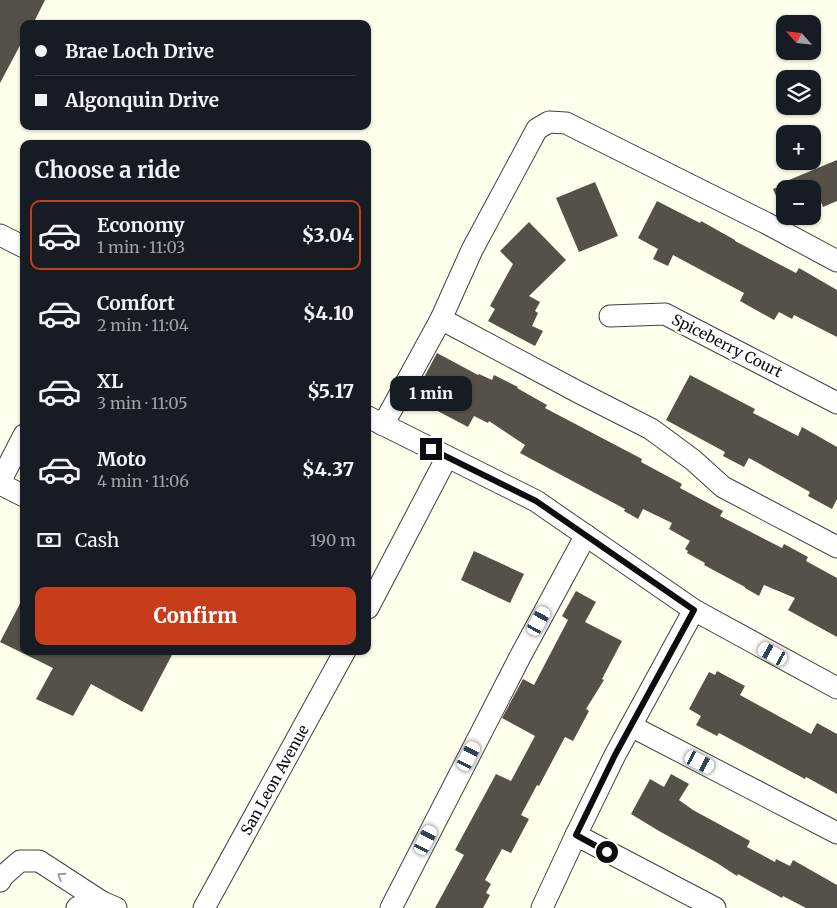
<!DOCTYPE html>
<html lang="en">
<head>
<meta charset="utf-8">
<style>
	:root { --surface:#171b24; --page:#242831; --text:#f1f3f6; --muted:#9ea1a6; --line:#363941; --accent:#c83d19 }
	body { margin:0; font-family:Merriweather,serif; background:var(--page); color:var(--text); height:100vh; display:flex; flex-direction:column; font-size:19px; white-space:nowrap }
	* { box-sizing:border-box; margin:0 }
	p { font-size:16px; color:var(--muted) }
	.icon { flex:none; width:28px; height:28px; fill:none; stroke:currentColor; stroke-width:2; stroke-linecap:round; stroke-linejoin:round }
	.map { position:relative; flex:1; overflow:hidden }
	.panel { position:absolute; left:20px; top:140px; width:351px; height:515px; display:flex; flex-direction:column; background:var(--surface); border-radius:10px; box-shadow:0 1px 4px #0004 }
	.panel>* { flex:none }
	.banner { position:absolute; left:20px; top:20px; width:351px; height:110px; border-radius:10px; box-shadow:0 1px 4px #0004; display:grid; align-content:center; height:110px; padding:0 15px; background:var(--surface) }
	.needle { width:32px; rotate:297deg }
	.fabs { position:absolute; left:776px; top:15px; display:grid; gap:10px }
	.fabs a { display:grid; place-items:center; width:45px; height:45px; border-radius:10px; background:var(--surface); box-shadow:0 1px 4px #0004; font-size:25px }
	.end { position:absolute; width:22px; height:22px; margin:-11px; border:6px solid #0d0d0d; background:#fff; box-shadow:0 0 0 2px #fff }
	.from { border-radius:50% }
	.bubble { position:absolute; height:35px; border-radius:10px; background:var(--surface); box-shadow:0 1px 4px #0004; font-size:16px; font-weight:800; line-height:35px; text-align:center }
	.car { position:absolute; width:15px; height:30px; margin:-15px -8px; border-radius:6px; box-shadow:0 0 4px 1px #0007; background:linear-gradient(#fff 24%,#345 0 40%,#fff 0 76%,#345 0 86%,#fff 0) }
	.banner b { display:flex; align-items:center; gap:18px; height:48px; font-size:19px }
	.banner b+b { border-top:1px solid var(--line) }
	.banner i { width:12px; height:12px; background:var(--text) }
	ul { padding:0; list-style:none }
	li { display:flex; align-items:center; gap:15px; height:70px; margin:0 10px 8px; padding:0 5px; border:2px solid transparent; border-radius:10px }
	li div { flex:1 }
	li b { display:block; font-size:19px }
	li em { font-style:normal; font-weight:800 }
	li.selected { border-color:var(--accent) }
	li>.icon { width:45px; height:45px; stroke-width:1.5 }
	h2 { padding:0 15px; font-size:22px; line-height:60px }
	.pay { display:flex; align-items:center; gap:12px; height:55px; padding:0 15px; font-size:19px }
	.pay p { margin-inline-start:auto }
	.primary-button { display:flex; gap:10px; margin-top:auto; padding:10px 15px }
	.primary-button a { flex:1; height:58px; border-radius:10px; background:var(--accent); color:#fff; font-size:20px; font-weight:800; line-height:58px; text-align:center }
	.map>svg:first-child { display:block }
</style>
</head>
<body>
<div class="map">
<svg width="837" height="908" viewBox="0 0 837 908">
	<rect width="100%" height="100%" fill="#feffec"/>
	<!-- building -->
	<g fill="#565148">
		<path d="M0,0H45L33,24H24V38L0,83Z"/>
		<path d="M837,160V201L823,207L816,190L812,192V189H785V203L780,205L773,189L788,183L789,180Z"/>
		<path d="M595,182L618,236L579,252L556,198Z"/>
		<path d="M657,201L700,223L701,221L735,240V241L796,273L799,268L837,290V337L794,315L792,319L779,312L774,320L740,301L744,293L673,255L668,266L653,259L658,249L638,238Z"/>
		<path d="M529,222L566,260L529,296L540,302L535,311L538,313L532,326L543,331L535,346L488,321L495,309L490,306L513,264L500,251Z"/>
		<path d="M437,353L478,375L479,374L492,380L494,375L518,387L517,388L547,405L545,408L642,459L641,462L682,484L680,488L723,511L720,516L782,548L784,544L808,557L806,561L837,578V637L788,610L795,598L764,585L759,596L745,588V587L704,565L705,563L687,553L688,551L685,549L690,541L669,529L672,523L643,509L638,519L624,511L625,509L520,453L525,445L489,421L488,423L474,416L468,427L413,398Z"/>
		<path d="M690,375L755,409L753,413L798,436L802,427L837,447V499L832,509L808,496L810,492L749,458L744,467L723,456L725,452L666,420Z"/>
		<path d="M474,551L524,574L510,603L461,580Z"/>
		<path d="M576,591L596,602L585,622L622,641L602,679L604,680L586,709L589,711L573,741L565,737L539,786L537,785L521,815L529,819L511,853L502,849L485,880L491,884L486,893L490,895L483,908H435L464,855L455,850L496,774L511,781L535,736L502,718L523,679L534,685L568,620L562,616Z"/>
		<path d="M24,596V651H174L142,712L91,684L73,716L36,699L53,668L0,642Z"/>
		<path d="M717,671L745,686L740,695L811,734L817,723L837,734V794L806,777L805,779L719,733L717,736L696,725L701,716L689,709L709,672L715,675Z"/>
		<path d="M671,774L689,784L679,800L693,810L750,841L747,847L775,862L776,859L790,866L793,860L837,885V908H806L783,896L782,898L738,874L737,876L717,863L659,831L631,814L650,779L664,787Z"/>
	</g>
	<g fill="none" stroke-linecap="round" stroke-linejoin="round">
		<!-- minor casing -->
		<g stroke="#404040" stroke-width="23">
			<g id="minor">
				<path d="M0,235L24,247"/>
				<path d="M610,316L665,314L837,403"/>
				<path d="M441,319L580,393L651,429L693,460L723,487L837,547"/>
				<path d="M368,417L536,501L694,610L837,688"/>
				<path d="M383,425L441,319L472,250L537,129L549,122L566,123L766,223L837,261"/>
				<path d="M0,482L24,435"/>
				<path d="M0,484L24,496"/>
				<path d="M368,608L447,457"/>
				<path d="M631,726L837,833"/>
				<path d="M576,835L715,908"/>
				<path d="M0,881L3,876L20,861H39L102,902"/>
				<path d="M77,908L78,907L102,902L116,908"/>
				<path d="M204,908L345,651"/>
				<path d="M391,908L521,655L586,535"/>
				<path d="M542,908L576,835L615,755L694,610"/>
			</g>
		</g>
		<!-- minor -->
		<use href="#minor" stroke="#fff" stroke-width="21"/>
	</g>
	<!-- one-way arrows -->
	<defs><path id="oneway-chevron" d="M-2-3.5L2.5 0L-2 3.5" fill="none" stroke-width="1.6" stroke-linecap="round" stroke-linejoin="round" transform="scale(1.25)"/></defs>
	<use stroke="#9e9e9e" href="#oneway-chevron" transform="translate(61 876) rotate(-147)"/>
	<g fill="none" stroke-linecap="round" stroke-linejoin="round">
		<!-- route -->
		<path stroke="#0d0d0d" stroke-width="6" d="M431,449L536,501L694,610L615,755L576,835L607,852"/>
	</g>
	<g text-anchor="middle" stroke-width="5" stroke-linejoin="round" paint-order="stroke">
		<!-- street labels -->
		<g font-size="15" fill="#0d0d0d" stroke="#fff">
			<text transform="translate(727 346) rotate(27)" y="5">Spiceberry Court</text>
			<text transform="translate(275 780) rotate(-61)" y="5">San Leon Avenue</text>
		</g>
	</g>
</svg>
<div class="fabs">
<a><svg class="needle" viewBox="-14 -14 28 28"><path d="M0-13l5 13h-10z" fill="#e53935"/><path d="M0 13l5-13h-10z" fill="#9ea1a6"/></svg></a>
<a><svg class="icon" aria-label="layers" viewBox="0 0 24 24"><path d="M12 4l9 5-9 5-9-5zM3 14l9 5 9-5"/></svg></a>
<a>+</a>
<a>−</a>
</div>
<i class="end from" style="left:607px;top:852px"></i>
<i class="end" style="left:431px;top:449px"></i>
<div class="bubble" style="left:390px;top:376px;width:82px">1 min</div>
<i class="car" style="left:539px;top:621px;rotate:29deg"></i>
<i class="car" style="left:773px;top:654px;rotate:299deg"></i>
<i class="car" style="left:469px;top:756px;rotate:27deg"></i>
<i class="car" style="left:700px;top:762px;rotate:117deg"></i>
<i class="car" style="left:426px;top:840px;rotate:27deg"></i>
<div class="banner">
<b><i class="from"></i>Brae Loch Drive</b>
<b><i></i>Algonquin Drive</b>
</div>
<section class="panel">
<h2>Choose a ride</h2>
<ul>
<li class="selected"><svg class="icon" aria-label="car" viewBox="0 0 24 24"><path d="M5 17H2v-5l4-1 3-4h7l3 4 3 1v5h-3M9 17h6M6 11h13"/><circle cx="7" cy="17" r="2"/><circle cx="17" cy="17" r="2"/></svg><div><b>Economy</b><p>1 min · 11:03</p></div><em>$3.04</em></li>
<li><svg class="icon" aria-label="car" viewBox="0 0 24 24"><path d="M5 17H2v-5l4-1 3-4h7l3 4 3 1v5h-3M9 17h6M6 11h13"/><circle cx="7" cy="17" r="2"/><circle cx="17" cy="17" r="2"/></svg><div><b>Comfort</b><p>2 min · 11:04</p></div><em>$4.10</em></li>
<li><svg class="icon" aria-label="car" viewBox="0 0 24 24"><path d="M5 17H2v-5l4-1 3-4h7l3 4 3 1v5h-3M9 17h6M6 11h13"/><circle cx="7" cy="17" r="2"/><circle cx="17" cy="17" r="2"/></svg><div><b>XL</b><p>3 min · 11:05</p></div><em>$5.17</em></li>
<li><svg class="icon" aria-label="car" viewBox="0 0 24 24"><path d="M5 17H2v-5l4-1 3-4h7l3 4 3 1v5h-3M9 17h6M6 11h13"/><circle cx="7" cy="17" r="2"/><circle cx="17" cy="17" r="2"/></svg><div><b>Moto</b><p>4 min · 11:06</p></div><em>$4.37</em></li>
</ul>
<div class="pay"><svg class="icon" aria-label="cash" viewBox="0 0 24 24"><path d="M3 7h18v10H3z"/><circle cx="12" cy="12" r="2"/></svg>Cash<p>190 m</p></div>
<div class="primary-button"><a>Confirm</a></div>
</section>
</div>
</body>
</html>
